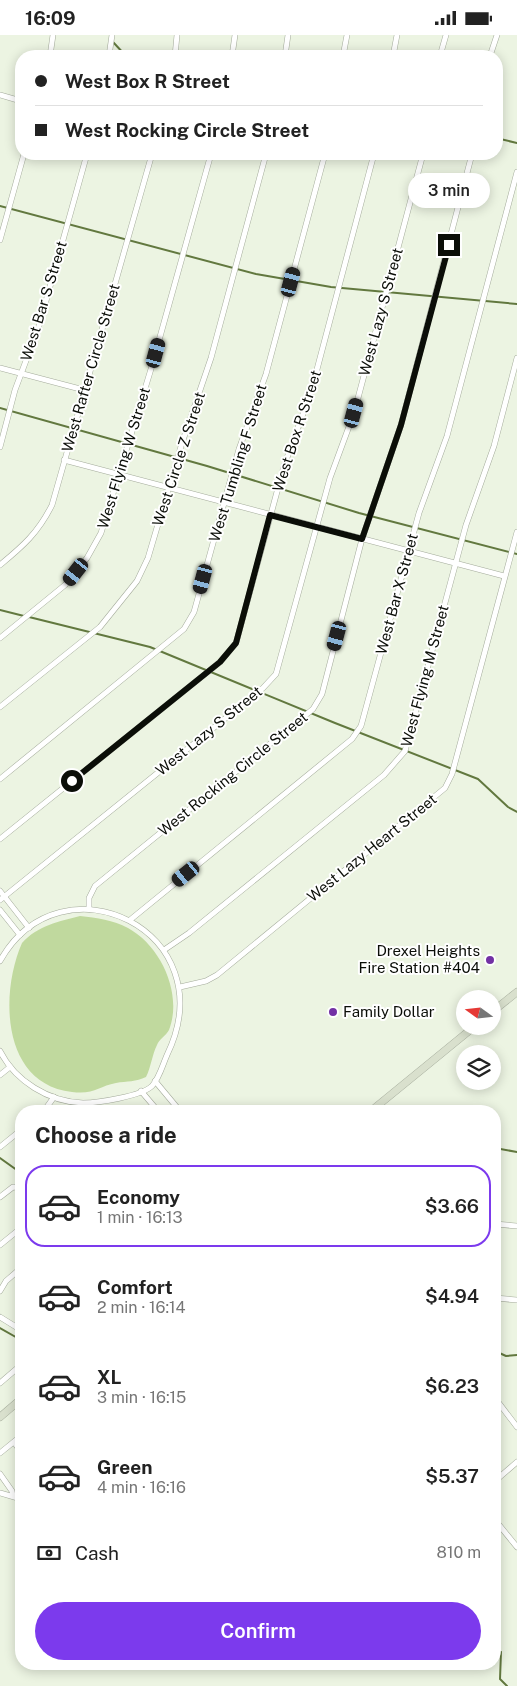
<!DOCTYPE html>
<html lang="en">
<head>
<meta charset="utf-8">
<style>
	:root { --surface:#fff; --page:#f2f2f2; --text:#222; --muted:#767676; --line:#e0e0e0; --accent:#7c3aed }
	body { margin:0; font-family:"Public Sans",sans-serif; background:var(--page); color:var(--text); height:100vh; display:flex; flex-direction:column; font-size:19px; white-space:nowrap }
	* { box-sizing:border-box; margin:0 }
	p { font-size:16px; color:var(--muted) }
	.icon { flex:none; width:28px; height:28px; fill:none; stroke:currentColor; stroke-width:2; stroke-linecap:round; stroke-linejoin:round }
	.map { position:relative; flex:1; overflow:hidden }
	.drawer { position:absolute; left:15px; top:1070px; width:486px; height:565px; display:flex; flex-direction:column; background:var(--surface); border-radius:20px; box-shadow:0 2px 12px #0003 }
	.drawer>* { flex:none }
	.top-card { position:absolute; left:15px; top:15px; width:488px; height:110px; border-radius:20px; box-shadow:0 2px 12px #0003; display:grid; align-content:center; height:110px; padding:0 20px; background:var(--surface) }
	.needle { width:32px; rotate:285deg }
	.fabs { position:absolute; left:456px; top:955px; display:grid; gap:10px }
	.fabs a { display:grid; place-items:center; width:45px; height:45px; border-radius:50%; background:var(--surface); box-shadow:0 2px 12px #0003; font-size:25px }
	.end { position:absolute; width:22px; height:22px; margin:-11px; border:6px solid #0b0e08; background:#fff; box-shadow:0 0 0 2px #fff }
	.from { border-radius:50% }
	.bubble { position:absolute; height:35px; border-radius:18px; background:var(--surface); box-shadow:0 2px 12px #0003; font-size:16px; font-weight:600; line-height:35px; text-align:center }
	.car { position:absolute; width:15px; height:30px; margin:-15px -8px; border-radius:6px; box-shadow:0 0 4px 1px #0007; background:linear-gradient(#222 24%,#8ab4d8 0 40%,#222 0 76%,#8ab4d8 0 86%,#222 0) }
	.top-card b { display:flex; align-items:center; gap:18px; height:48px; font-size:19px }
	.top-card b+b { border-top:1px solid var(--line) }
	.top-card i { width:12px; height:12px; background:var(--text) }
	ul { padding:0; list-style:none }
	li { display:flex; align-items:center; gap:15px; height:82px; margin:0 10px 8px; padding:0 10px; border:2px solid transparent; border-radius:20px }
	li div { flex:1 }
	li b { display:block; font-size:19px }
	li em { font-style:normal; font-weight:600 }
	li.active { border-color:var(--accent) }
	li>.icon { width:45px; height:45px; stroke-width:1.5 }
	h2 { padding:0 20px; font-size:22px; line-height:60px }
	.pay { display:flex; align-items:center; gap:12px; height:55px; padding:0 20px; font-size:19px }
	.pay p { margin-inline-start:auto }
	.primary-button { display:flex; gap:10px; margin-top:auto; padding:10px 20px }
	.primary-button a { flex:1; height:58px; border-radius:30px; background:var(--accent); color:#fff; font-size:20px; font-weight:600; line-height:58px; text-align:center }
	.status { display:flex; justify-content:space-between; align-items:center; height:35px; padding:0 25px; background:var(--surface); direction:ltr }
	.status svg { height:14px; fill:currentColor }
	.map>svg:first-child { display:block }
</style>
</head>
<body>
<div class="status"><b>16:09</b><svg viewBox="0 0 49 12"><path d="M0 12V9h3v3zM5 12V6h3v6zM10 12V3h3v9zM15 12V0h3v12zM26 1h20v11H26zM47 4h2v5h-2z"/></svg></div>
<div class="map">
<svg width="517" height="1651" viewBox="0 0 517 1651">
	<rect width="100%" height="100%" fill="#ecf4e2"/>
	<!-- green -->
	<path fill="#c0d99e" d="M80,881C97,883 113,885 128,893C161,911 183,959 169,995C166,1001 159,1004 157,1010C152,1020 151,1032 146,1042C136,1047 127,1046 116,1048C99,1051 94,1060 72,1057C1,1049 0,958 22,908C37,891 60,886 80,881Z"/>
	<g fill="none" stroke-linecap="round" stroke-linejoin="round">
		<!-- stream -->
		<g stroke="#62783f" stroke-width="2">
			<path d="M113,7L126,21"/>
			<path d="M496,103L517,108"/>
			<path d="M0,171L256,239L331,252L517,269"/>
			<path d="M0,373L207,431L359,478L517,519"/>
			<path d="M0,575L24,581"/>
			<path d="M29,582L150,612L335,688L478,744L508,772L517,777"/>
			<path d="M495,1113L517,1117"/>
			<path d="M0,1123L21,1138"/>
			<path d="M0,1293L21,1305"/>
			<path d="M495,1316L506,1321L517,1320"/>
			<path d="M495,1615L501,1617L500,1644L507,1651"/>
		</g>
		<!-- street casing -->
		<g stroke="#a4ab9b" stroke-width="6">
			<g id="street">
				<path d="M50,21L53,0"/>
				<path d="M109,21L112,0"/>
				<path d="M175,21L177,0"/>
				<path d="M232,21L235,0"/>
				<path d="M285,21L288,0"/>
				<path d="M343,21L347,0"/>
				<path d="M393,21L397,0"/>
				<path d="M440,21L446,0"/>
				<path d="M490,21L497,0"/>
				<path d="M0,60L21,66"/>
				<path d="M0,205L24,119"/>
				<path d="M0,333L84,355"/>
				<path d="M0,412L15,355L39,291L87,119"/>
				<path d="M64,425L504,541"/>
				<path d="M0,530C23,511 38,498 52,470L152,119"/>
				<path d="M0,603L65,550L87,523L101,498L151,334L211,119"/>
				<path d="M0,672L100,592L137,546L148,523L182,408L211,323L266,119"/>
				<path d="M0,744L184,594L194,577L239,414L266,339L325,119"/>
				<path d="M0,804L220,627L236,608L284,431L311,357L374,119"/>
				<path d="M0,856L29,893"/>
				<path d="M0,865L263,653L276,639L330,443L354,378L423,119"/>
				<path d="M89,874V863L95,851L313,674L322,659L362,504L401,390L472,119"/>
				<path d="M0,875L20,900"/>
				<path d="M130,885L352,704L361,691L419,478L447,401L517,137"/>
				<path d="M164,915L189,898L384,740L405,716L466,490L494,411L517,323"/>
				<path d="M0,926C61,817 227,896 167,1020C163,1029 159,1044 152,1051C142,1061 98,1068 83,1068C49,1067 15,1046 0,1016"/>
				<path d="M180,952L206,946L217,940L445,753L452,739L517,497"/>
				<path d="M0,1040L10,1032"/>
				<path d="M155,1046L180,1076"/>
				<path d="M141,1056L158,1076"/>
				<path d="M44,1076L54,1062"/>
				<path d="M0,1112L21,1095"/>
				<path d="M0,1162L13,1152L21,1153"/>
				<path d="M495,1189L517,1191"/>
				<path d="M0,1210L21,1193"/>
				<path d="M0,1256L6,1246L21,1233"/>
				<path d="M495,1263L517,1265"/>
				<path d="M0,1282L21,1295"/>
				<path d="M0,1348L21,1330"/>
				<path d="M495,1363L517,1392"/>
				<path d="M14,1407L21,1417"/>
				<path d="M0,1418L21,1401"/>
				<path d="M0,1439L12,1456L13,1461"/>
				<path d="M495,1446L517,1427"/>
				<path d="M0,1458L21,1464"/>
				<path d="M495,1485L517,1512"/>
			</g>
		</g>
		<!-- secondary casing -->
		<g stroke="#a4ab9b" stroke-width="8">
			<g id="secondary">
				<path d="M492,977L517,957"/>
				<path d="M371,1076L475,991"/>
				<path d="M0,1382L21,1364"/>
			</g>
		</g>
		<!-- street -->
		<use href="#street" stroke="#fff" stroke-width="5"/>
		<!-- secondary -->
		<use href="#secondary" stroke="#d9e0cd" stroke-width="7"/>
	</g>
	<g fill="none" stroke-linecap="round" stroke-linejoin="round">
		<!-- route -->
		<path stroke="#0b0e08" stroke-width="6" d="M72,746L220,627L236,608L270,480L362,504L401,390L449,210"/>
	</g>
	<!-- markers -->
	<g fill="#7230a4" stroke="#fff" stroke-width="2">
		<circle cx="490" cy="925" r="5"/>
		<circle cx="333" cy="977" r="5"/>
	</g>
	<g text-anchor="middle" stroke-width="4" stroke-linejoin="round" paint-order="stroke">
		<!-- street labels -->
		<g font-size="15" fill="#0b0e08" stroke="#fff">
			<text transform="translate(44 266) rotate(-73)" y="5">West Bar S Street</text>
			<text transform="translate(381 277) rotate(-75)" y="5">West Lazy S Street</text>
			<text transform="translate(91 333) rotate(-74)" y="5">West Rafter Circle Street</text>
			<text transform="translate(297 396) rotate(-72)" y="5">West Box R Street</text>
			<text transform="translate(124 423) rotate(-73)" y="5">West Flying W Street</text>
			<text transform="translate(179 424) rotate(-72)" y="5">West Circle Z Street</text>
			<text transform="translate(238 428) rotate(-73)" y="5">West Tumbling F Street</text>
			<text transform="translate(397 559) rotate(-75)" y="5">West Bar X Street</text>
			<text transform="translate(425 641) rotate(-75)" y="5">West Flying M Street</text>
			<text transform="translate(209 696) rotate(-39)" y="5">West Lazy S Street</text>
			<text transform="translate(233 739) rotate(-39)" y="5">West Rocking Circle Street</text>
			<text transform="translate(372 813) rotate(-39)" y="5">West Lazy Heart Street</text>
		</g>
		<!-- poi labels -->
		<g font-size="15" fill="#0b0e08" stroke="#fff" text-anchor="end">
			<text x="480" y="921">Drexel Heights<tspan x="480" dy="17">Fire Station #404</tspan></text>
			<text x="343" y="982" text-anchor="start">Family Dollar</text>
		</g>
	</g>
</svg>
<div class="fabs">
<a><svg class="needle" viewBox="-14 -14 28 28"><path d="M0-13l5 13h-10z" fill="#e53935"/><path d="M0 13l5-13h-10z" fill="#767676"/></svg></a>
<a><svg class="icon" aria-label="layers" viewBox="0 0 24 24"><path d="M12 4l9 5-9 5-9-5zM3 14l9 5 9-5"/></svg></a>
</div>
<i class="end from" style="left:72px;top:746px"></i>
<i class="end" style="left:449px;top:210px"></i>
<div class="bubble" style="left:408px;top:138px;width:82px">3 min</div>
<i class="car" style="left:291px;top:247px;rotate:15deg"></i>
<i class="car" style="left:156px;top:318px;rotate:15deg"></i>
<i class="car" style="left:354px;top:378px;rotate:15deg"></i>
<i class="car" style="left:76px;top:537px;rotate:218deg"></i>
<i class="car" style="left:203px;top:544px;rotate:195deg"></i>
<i class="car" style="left:337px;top:601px;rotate:195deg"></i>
<i class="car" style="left:186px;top:839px;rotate:231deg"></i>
<div class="top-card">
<b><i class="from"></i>West Box R Street</b>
<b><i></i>West Rocking Circle Street</b>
</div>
<section class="drawer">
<h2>Choose a ride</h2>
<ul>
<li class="active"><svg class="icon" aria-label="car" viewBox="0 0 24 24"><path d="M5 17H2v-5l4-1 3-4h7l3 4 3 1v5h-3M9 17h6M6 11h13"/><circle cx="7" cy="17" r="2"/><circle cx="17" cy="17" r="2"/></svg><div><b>Economy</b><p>1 min · 16:13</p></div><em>$3.66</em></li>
<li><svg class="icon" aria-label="car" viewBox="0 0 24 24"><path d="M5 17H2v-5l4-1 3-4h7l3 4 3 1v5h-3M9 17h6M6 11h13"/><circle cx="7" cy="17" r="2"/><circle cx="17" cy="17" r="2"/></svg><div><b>Comfort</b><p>2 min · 16:14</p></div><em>$4.94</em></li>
<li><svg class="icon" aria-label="car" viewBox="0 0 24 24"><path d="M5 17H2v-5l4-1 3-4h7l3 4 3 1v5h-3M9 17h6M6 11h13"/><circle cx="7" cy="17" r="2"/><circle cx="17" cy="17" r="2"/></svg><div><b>XL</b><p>3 min · 16:15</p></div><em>$6.23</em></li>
<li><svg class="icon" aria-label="car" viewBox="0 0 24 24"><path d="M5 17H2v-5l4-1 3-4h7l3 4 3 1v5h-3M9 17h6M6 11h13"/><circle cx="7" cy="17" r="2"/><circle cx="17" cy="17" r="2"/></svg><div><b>Green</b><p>4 min · 16:16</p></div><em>$5.37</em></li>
</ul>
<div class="pay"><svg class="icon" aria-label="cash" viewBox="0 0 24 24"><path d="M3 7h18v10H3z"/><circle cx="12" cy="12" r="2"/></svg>Cash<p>810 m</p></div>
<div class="primary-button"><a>Confirm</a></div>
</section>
</div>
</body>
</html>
